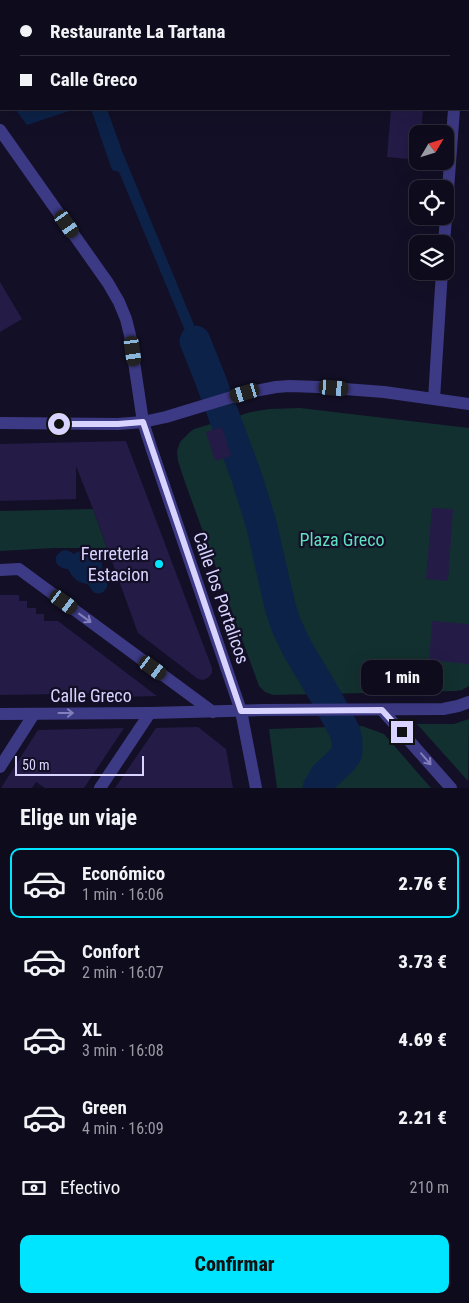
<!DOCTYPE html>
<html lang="es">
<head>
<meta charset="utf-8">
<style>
	:root { --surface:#0e0b1c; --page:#1c1929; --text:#f1f3f6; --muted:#9b9ba3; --line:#2e2b3b; --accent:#00e5ff }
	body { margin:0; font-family:"Roboto Condensed",sans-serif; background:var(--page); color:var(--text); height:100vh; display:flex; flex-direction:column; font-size:19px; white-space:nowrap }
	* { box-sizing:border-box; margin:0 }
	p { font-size:16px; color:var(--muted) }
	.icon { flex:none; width:28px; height:28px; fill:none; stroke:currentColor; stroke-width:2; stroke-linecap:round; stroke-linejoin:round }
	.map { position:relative; height:788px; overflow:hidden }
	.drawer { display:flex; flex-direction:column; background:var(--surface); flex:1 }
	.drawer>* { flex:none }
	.hud { position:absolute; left:0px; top:0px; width:470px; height:110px; box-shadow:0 5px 20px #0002,0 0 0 1px var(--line); display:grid; align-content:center; height:110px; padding:0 20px; background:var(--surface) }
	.needle { width:32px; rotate:52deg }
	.controls { position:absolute; left:409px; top:125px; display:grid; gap:10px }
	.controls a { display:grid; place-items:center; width:45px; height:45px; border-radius:10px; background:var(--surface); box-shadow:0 5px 20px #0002,0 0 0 1px var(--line); font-size:25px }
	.scale { position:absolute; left:15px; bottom:12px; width:129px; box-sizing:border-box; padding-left:5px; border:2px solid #d9d4ff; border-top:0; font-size:14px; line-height:18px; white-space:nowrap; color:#d9d4ff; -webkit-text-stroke:4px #130f26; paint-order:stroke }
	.end { position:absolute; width:22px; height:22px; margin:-11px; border:6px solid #d9d4ff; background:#111; box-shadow:0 0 0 2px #111 }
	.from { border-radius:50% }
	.bubble { position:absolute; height:35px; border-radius:10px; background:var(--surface); box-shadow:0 5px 20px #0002,0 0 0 1px var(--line); font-size:16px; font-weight:800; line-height:35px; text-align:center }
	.car { position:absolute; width:15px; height:30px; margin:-15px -8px; border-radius:6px; box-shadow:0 0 4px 1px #0007; background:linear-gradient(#222 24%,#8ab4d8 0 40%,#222 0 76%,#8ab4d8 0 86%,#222 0) }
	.hud b { display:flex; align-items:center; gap:18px; height:48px; font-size:19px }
	.hud b+b { border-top:1px solid var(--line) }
	.hud i { width:12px; height:12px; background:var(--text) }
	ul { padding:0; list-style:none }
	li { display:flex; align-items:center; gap:15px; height:70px; margin:0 10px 8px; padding:0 10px; border:2px solid transparent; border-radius:10px }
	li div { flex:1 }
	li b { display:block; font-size:19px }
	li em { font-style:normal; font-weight:800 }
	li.on { border-color:var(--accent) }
	li>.icon { width:45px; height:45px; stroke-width:1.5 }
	h2 { padding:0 20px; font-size:22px; line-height:60px }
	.pay { display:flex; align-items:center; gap:12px; height:55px; padding:0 20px; font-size:19px }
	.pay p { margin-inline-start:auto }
	.cta { display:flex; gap:10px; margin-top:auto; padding:10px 20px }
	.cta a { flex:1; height:58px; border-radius:10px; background:var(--accent); color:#111; font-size:20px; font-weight:800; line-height:58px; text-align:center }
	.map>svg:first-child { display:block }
</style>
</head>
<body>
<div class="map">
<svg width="469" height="788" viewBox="0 0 469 788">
	<rect width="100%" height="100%" fill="#130f26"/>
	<!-- green -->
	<g fill="#12302f">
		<path d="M300,408L469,428V686L462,690L456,691L273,695L265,692L259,686L186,485L178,461L177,451L180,442L190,432L194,429L251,412L269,409Z"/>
		<path d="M93,509L107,548H54L0,551V511Z"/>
		<path d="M469,719L468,781L417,724H454Z"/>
		<path d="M362,726L384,734L431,788H277L269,729Z"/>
	</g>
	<!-- water -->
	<g fill="#0c2248">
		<path d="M15,109H69V111L27,125Z"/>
		<path d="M91,109H107L122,151L216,378L206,381L119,172L112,170Z"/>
		<path d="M64,550L69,551L74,554C85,547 99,550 102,564C103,568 101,572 102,576C106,582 105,575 107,582C109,589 102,595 95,593C92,591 90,587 88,584C77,583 73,578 68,569C55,568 50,556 64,550Z"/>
	</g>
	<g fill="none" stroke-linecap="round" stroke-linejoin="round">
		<!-- river -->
		<path stroke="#0c2248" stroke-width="31" d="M195,341L209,376L246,475L261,523L280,606L286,625L297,648L329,702L345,732L347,740V753L342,760L325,776L318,788"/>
	</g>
	<!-- building -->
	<g fill="#241b47">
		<path d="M391,109H423L421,134H418V160L387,157Z"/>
		<path d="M0,282L22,319L0,332Z"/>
		<path d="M222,427L231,456L215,461L206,432Z"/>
		<path d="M126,441L212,668V673L209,677L203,680L198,679L138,633L93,509L76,466V499L0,501V444Z"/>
		<path d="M432,508L453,509L448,581L426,579Z"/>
		<path d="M0,595H19V601H27V608H36V614H44V621H58L157,696L123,697L122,693L0,695Z"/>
		<path d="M432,621L469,624V664L429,660Z"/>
		<path d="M194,727H198L226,749L233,788H115L156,728Z"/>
		<path d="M124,728L84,788H45L36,782L32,788H1L38,730Z"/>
	</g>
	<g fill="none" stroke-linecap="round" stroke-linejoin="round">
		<!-- minor -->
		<g stroke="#3d3a85" stroke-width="12">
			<path d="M461,1V0"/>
			<path d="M0,130L108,283L119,302L126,319L130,335L143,422L152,450L241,711L256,788"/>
			<path d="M444,244L454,109"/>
			<path d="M434,399L442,271"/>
			<path d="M0,423L118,424L143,422L166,417L245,393L276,387L290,386L318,387L384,392L469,404"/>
			<path d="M0,570L19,569L213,712"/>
			<path d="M382,710L451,788"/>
			<path d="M0,714L150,713L265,710L443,709L458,706L469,702"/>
			<path d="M0,767L34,714"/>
			<path d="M100,788L150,713"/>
		</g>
	</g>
	<!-- one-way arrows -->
	<defs><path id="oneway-shaft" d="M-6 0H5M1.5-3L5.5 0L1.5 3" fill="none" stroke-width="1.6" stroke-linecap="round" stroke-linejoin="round" transform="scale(1.25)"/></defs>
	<g stroke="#837fbc">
		<use href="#oneway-shaft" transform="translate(85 618) rotate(36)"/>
		<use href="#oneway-shaft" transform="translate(66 713)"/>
		<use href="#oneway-shaft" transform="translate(426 759) rotate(49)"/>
	</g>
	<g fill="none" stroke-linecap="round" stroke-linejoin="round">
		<!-- route -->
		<path stroke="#d9d4ff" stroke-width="6" d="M59,424H118L143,422L241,711L382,710L402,732"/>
	</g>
	<!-- markers -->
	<circle fill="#00e5ff" stroke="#130f26" stroke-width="2" cx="159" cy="564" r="5"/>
	<g text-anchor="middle" stroke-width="4.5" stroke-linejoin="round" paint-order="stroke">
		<!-- park labels -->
		<g font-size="18" fill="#5fe0c0" stroke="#130f26">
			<text x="342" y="546">Plaza Greco</text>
		</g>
		<!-- poi labels -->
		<g font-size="18" fill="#d9d4ff" stroke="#130f26" text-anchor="end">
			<text x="149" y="560">Ferreteria<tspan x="149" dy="21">Estacion</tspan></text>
		</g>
		<!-- street labels -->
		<g font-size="18" fill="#d9d4ff" stroke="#130f26">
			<text transform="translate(221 598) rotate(71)" y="6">Calle los Portalicos</text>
			<text x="91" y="702">Calle Greco</text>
		</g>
	</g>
</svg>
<div class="controls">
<a><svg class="needle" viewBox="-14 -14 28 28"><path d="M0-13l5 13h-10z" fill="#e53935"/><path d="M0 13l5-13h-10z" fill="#9b9ba3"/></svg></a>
<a><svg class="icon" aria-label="locate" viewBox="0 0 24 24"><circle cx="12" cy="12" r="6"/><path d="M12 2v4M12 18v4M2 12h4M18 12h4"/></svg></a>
<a><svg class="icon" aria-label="layers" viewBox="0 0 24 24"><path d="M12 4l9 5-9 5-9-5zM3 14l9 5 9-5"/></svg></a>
</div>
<div class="scale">50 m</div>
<i class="end from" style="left:59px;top:424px"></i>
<i class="end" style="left:402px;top:732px"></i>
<div class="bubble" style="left:361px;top:660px;width:82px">1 min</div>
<i class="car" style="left:67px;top:224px;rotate:145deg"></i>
<i class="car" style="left:133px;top:351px;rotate:172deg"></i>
<i class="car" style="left:334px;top:388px;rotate:95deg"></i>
<i class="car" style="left:245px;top:393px;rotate:253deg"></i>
<i class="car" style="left:64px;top:602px;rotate:126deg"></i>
<i class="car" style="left:153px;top:668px;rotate:126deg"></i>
<div class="hud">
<b><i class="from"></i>Restaurante La Tartana</b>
<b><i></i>Calle Greco</b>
</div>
</div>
<section class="drawer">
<h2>Elige un viaje</h2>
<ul>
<li class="on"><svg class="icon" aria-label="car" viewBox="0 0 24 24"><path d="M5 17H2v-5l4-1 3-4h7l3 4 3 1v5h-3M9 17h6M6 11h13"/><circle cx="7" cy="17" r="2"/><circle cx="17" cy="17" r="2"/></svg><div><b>Económico</b><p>1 min · 16:06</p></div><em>2.76 €</em></li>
<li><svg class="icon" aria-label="car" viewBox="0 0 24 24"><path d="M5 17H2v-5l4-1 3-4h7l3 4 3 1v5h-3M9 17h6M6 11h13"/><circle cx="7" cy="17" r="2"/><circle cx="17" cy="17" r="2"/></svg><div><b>Confort</b><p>2 min · 16:07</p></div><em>3.73 €</em></li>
<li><svg class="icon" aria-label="car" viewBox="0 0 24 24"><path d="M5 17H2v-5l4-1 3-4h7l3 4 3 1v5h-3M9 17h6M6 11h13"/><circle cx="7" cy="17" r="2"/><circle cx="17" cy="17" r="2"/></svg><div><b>XL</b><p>3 min · 16:08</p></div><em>4.69 €</em></li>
<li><svg class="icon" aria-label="car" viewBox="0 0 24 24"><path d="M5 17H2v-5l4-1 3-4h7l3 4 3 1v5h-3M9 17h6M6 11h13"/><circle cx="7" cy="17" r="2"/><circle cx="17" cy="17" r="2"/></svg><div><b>Green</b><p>4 min · 16:09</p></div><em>2.21 €</em></li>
</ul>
<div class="pay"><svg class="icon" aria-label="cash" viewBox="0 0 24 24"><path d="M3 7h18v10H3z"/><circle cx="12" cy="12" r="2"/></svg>Efectivo<p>210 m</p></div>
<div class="cta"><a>Confirmar</a></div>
</section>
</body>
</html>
